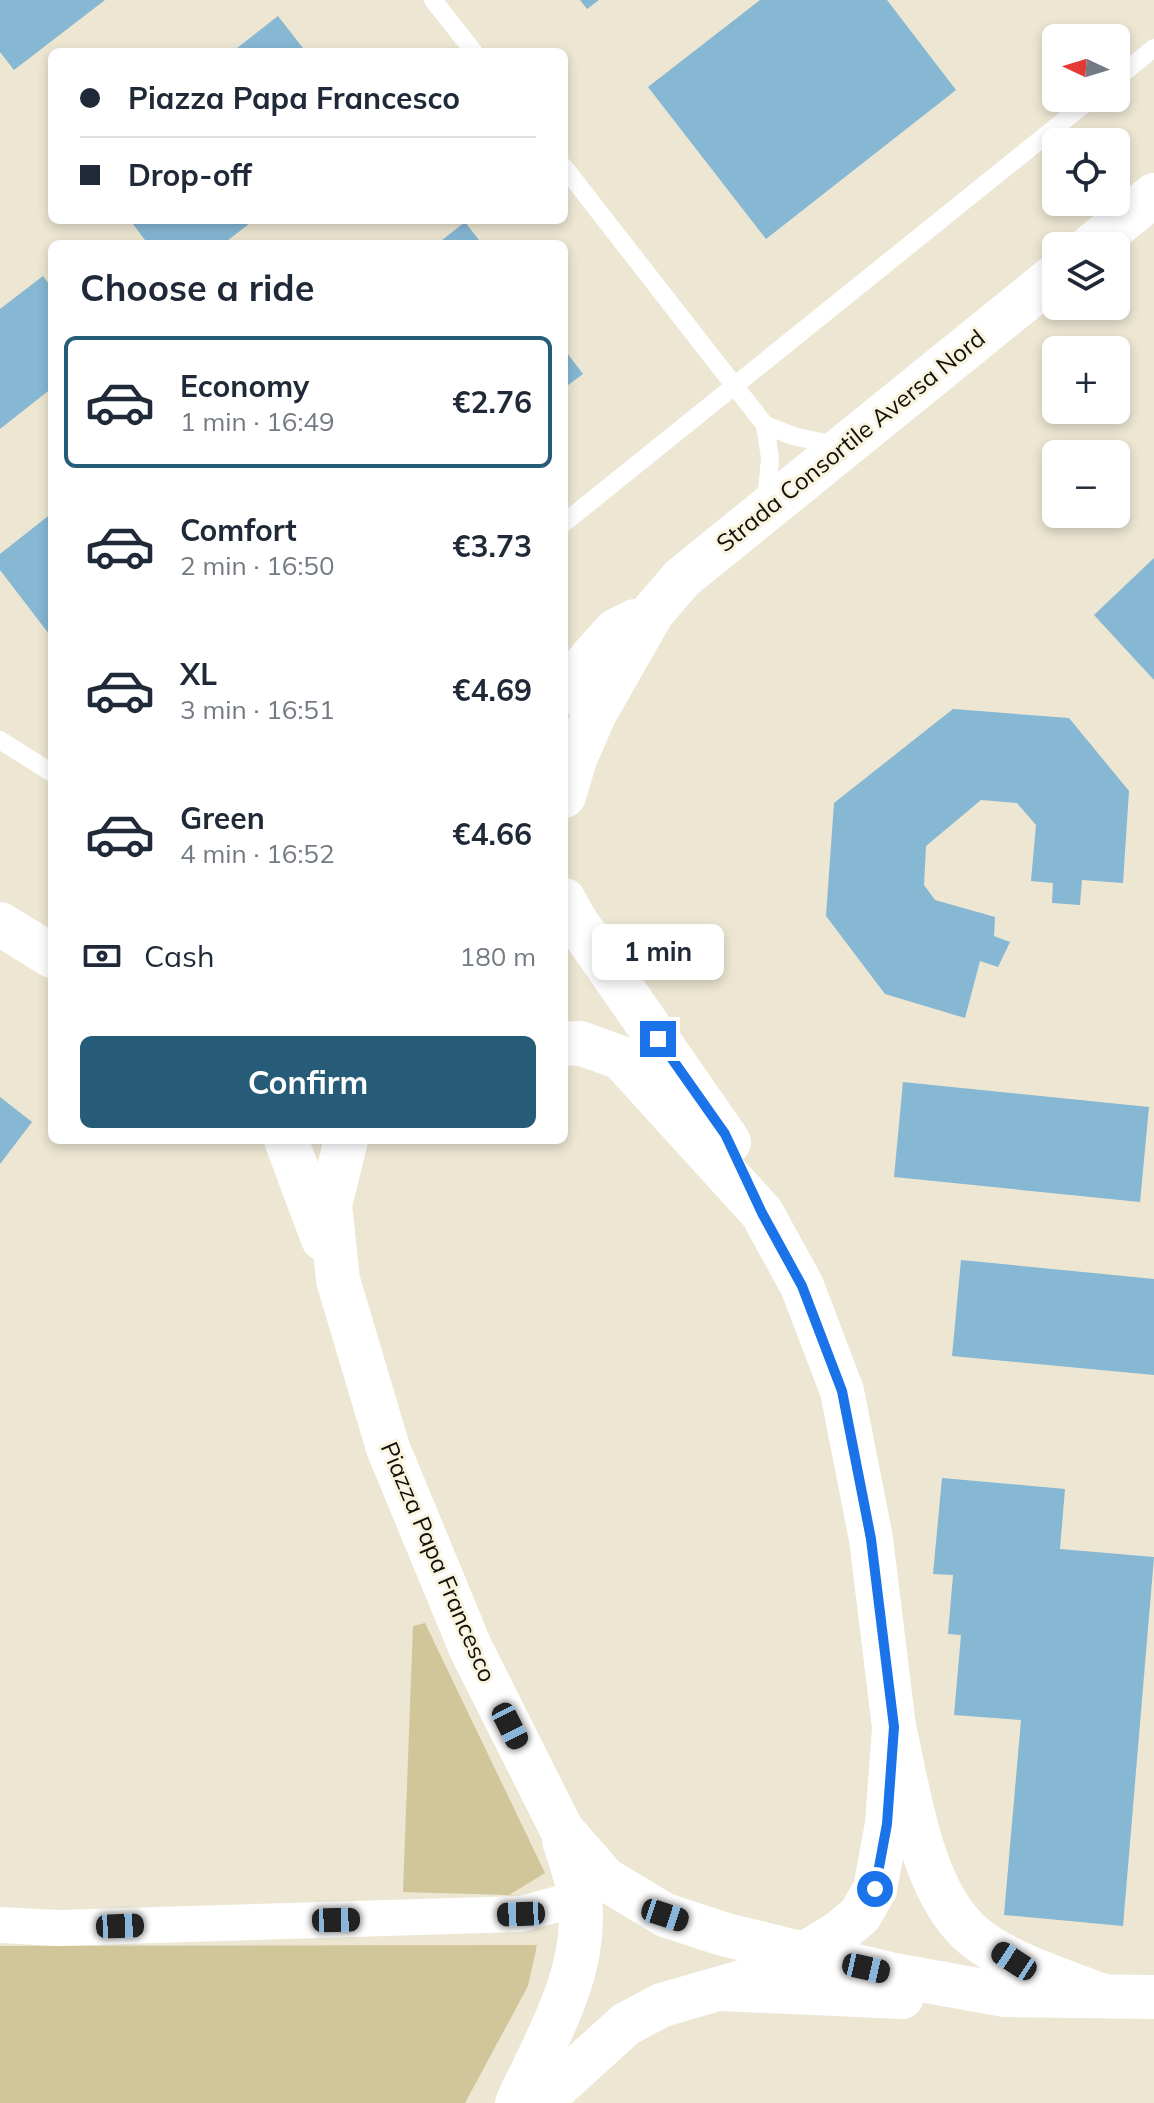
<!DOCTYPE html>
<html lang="en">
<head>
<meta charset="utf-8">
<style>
	:root { --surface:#fff; --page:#f2f2f3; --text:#1f2937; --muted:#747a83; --line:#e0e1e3; --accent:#265c77 }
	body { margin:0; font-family:Mulish,sans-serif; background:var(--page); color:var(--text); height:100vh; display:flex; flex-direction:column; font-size:30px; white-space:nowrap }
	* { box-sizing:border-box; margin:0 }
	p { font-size:26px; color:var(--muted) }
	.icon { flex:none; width:44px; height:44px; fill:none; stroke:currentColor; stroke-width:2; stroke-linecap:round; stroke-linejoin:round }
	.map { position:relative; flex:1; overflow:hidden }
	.sheet { position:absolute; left:48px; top:240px; width:520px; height:904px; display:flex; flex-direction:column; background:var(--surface); border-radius:12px; box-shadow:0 4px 12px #0003 }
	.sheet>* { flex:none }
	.guide { position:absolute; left:48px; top:48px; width:520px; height:176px; border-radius:12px; box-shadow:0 4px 12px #0003; display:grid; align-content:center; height:176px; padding:0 32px; background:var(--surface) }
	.needle { width:52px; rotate:274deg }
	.tools { position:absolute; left:1042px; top:24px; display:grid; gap:16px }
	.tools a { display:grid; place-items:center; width:88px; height:88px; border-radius:12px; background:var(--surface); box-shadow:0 4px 12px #0003; font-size:40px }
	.end { position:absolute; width:36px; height:36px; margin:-18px; border:10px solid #1a73e8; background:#fff; box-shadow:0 0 0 4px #fff }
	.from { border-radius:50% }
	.bubble { position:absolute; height:56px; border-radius:12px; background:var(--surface); box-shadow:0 4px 12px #0003; font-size:26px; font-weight:700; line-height:56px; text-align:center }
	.car { position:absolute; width:24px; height:48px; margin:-24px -12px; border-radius:10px; box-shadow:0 0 6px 2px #0007; background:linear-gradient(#222 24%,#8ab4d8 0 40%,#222 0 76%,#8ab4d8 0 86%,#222 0) }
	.guide b { display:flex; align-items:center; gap:28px; height:76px; font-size:30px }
	.guide b+b { border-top:2px solid var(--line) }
	.guide i { width:20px; height:20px; background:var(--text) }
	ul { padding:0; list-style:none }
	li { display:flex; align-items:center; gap:24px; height:132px; margin:0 16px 12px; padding:0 16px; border:4px solid transparent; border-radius:12px }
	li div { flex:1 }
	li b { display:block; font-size:30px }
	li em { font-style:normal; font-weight:700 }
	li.active { border-color:var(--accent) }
	li>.icon { width:72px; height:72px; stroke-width:1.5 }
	h2 { padding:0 32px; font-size:36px; line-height:96px }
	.pay { display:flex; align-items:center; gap:20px; height:88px; padding:0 32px; font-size:30px }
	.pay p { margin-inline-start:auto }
	.button { display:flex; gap:16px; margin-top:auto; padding:16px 32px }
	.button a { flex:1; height:92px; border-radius:12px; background:var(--accent); color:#fff; font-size:32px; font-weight:700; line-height:92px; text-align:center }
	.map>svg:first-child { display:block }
</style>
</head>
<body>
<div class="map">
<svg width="1154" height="2103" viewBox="0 0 1154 2103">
	<rect width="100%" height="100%" fill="#ece6d2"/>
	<!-- green -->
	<g fill="#d1c59a">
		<path d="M425,1623L545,1873L509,1895L403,1892L413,1626Z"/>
		<path d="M537,1945L528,1986L465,2103H0V1946Z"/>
	</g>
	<!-- building -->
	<g fill="#86b7d3">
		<path d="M0,0H105L14,70L0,52Z"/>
		<path d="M580,0H599L587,9Z"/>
		<path d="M760,0H887L956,90L766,239L648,87Z"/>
		<path d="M278,16L306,52H232Z"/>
		<path d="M130,220H254L223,244H148Z"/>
		<path d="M465,222L482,244H437Z"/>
		<path d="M43,276L52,288V388L0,429V309Z"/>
		<path d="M564,349L583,374L564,388Z"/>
		<path d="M52,513V632L49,634L0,570V554Z"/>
		<path d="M1154,558V680L1094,615Z"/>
		<path d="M953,709L1069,718L1129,791L1123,883L1082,880L1080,905L1052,903L1053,883L1031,881L1036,825L1017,803L981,800L926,846L924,885L935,900L995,917L994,936L1010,942L998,967L980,961L965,1018L885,994L826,916L834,803Z"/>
		<path d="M903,1082L1149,1107L1140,1202L894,1177Z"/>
		<path d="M0,1097L32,1122L0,1164Z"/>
		<path d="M961,1260L1154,1279V1375L952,1356Z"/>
		<path d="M942,1478L1065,1489L1060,1549L1154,1557L1123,1926L1004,1915L1021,1720L954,1715L961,1635L948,1634L953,1575L933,1574Z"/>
	</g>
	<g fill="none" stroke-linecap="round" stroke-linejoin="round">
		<!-- lane -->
		<g stroke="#fff" stroke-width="18">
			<path d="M433,0L474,52"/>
			<path d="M1116,79L1154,48"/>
			<path d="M564,167L765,425L770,458L766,502"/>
			<path d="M765,425L793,436L839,446"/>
			<path d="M564,523L1092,98"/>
			<path d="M0,740L52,773"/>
		</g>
		<!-- street -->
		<path stroke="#fff" stroke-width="36" d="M0,1925L58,1928L521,1914L580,1898"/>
		<!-- secondary -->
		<g stroke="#fff" stroke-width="44">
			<path d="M1091,246L1154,195"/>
			<path d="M564,693L568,684L615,631L635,621"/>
			<path d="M564,796L575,759L595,713L652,613L682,578L1056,275"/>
			<path d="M564,900L575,920L729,1142"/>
			<path d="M0,924L52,956"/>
			<path d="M286,1140L323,1239"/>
			<path d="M346,1140L330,1205L338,1280L388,1448L471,1649L562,1830L605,1879L665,1915L723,1934L804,1954L840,1932L860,1915L875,1889L887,1824L894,1727L871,1539L842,1391L802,1286L762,1213L621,1058L580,1043L564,1044"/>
			<path d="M517,2103C546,2040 588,1972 580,1900C578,1880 570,1860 564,1840"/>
			<path d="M543,2103L550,2093L626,2024L662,2005L756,1978"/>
		</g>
		<!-- highway -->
		<g stroke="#fff" stroke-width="44">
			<path d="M894,1727C909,1791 920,1884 968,1931C999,1961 1060,1979 1100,1995"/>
			<path d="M804,1954L894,1975L1005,1995L1154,1997"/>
			<path d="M721,1989L902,1997"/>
		</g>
	</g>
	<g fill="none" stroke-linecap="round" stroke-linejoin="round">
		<!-- route -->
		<path stroke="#1a73e8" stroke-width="10" d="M658,1039L725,1134L762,1213L802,1286L842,1391L871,1539L894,1727L887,1824L875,1889"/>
	</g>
	<g text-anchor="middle" stroke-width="6" stroke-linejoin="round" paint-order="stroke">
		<!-- street labels -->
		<g font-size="24" fill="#121009" stroke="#f9f4df">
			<text transform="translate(851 441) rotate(-39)" y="8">Strada Consortile Aversa Nord</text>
			<text transform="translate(438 1562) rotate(67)" y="8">Piazza Papa Francesco</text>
		</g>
	</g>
</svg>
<div class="tools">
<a><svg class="needle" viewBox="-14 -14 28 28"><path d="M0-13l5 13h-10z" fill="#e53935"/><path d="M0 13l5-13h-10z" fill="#747a83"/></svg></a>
<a><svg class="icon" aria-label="locate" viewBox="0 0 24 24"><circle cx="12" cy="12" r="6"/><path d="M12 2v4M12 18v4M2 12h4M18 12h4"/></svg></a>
<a><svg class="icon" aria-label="layers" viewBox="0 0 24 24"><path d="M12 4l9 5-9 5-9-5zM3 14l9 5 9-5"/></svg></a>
<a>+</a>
<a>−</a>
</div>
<i class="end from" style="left:875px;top:1889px"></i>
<i class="end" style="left:658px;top:1039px"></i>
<div class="bubble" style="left:592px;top:924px;width:132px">1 min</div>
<i class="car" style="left:510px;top:1726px;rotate:153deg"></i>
<i class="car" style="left:521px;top:1914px;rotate:268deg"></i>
<i class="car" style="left:665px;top:1915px;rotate:108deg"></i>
<i class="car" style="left:336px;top:1920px;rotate:89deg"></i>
<i class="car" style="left:120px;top:1926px;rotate:88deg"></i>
<i class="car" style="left:1014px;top:1961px;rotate:303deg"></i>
<i class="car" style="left:866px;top:1968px;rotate:103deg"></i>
<div class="guide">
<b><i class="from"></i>Piazza Papa Francesco</b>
<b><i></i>Drop-off</b>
</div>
<section class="sheet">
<h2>Choose a ride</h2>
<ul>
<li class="active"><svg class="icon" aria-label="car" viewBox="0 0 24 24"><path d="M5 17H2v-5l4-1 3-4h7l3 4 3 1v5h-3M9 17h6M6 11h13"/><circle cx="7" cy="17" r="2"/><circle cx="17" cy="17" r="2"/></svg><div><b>Economy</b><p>1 min · 16:49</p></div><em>€2.76</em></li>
<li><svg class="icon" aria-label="car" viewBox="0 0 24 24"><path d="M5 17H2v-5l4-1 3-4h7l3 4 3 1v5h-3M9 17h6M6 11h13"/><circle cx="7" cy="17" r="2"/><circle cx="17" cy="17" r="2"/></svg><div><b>Comfort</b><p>2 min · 16:50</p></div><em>€3.73</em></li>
<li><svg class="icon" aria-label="car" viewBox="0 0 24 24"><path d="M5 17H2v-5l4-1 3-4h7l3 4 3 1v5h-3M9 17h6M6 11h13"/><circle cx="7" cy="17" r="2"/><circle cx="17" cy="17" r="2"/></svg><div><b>XL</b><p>3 min · 16:51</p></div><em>€4.69</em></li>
<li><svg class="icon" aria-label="car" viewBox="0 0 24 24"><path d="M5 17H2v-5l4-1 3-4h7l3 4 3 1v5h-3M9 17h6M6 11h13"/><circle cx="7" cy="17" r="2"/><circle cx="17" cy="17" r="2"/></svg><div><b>Green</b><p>4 min · 16:52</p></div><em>€4.66</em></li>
</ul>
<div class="pay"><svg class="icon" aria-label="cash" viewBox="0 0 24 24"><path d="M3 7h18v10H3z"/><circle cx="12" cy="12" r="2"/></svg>Cash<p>180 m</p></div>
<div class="button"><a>Confirm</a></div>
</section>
</div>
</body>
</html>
